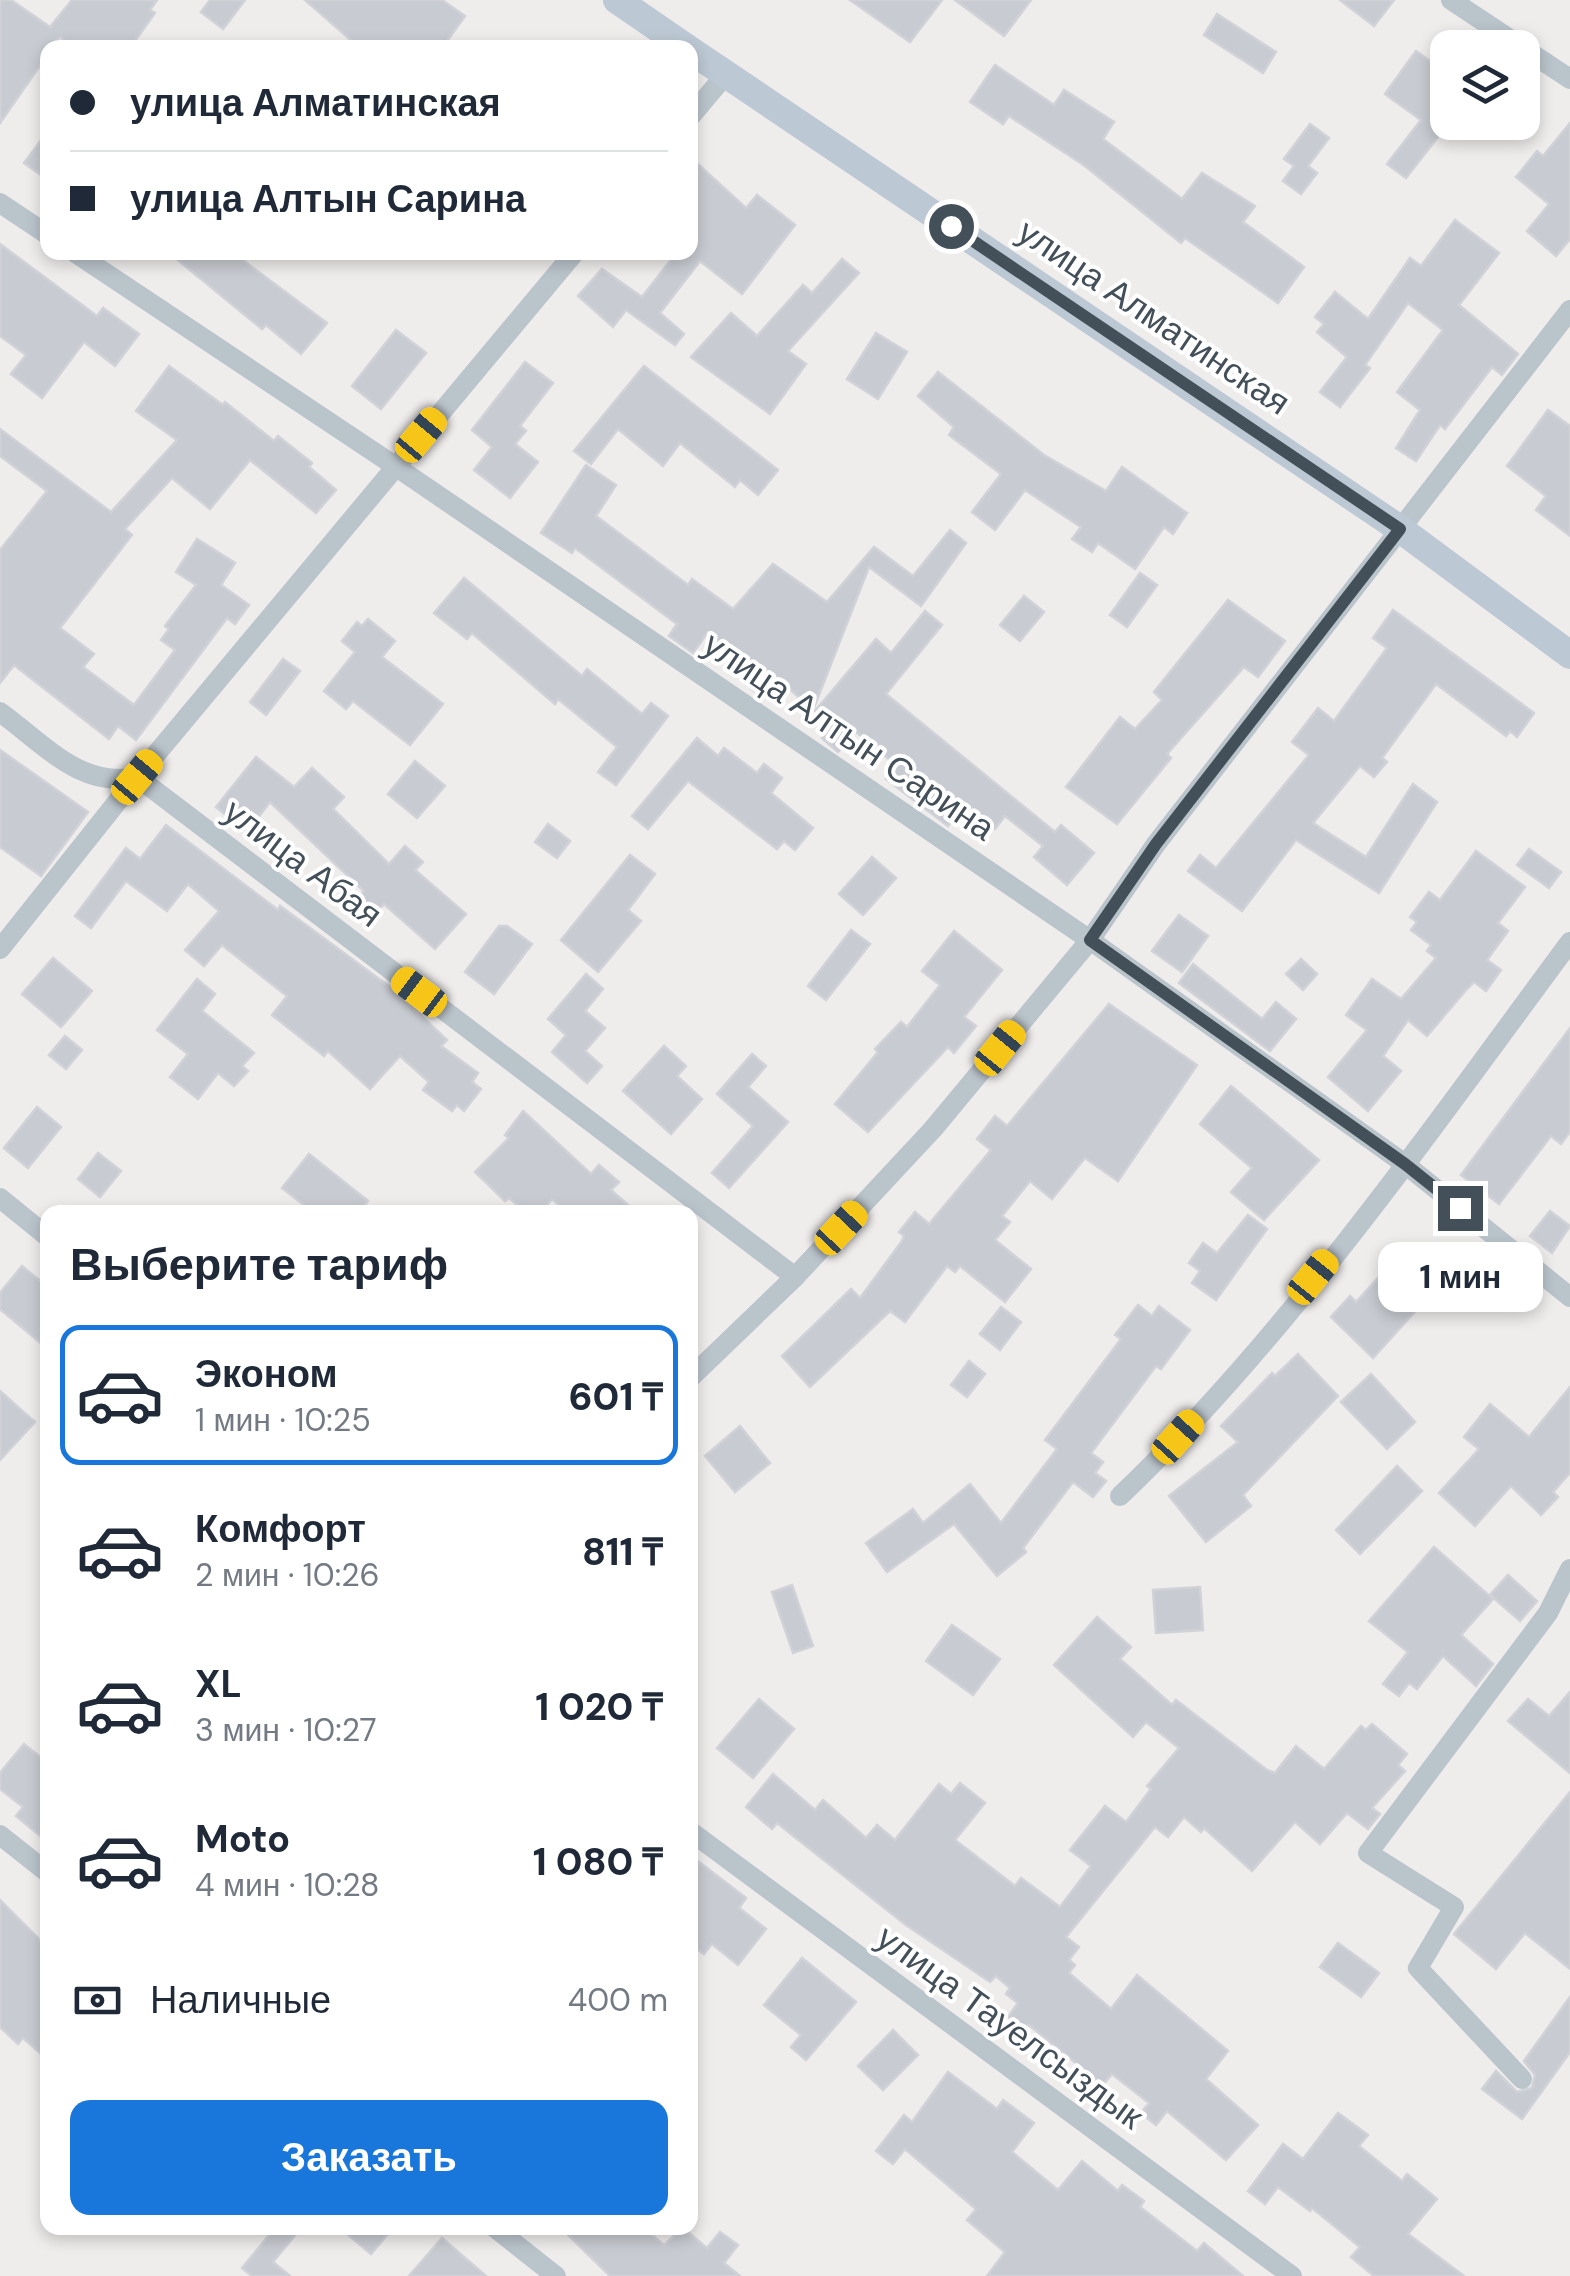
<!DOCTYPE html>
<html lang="ru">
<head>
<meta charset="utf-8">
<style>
	:root { --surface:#fff; --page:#f2f2f3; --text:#1f2937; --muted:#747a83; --line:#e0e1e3; --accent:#1977db }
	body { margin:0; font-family:"DM Sans",sans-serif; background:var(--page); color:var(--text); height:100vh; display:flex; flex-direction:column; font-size:38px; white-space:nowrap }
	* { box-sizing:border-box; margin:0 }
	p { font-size:32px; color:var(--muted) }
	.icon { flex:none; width:55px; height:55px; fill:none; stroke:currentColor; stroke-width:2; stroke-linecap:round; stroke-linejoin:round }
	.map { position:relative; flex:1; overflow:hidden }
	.drawer { position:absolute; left:40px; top:1205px; width:658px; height:1030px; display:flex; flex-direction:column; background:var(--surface); border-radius:20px; box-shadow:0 5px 15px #0003 }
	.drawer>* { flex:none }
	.hud { position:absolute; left:40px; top:40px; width:658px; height:220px; border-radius:20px; box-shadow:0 5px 15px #0003; display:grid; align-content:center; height:220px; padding:0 30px; background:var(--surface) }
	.buttons { position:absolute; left:1430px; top:30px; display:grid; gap:20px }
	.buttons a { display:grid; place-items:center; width:110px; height:110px; border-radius:20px; background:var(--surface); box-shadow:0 5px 15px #0003; font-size:50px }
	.end { position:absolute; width:45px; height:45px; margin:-22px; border:12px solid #445059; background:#fff; box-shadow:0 0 0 5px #fff }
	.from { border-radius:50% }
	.bubble { position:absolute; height:70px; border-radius:20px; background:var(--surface); box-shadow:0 5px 15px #0003; font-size:32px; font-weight:800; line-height:70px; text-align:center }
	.car { position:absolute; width:30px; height:60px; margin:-30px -15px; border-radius:12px; box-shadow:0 0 8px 2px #0007; background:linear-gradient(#f5c518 24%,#345 0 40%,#f5c518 0 76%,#345 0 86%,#f5c518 0) }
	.hud b { display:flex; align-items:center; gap:35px; height:95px; font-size:38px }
	.hud b+b { border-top:2px solid var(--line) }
	.hud i { width:25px; height:25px; background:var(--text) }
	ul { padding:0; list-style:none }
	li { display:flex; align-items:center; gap:30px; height:140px; margin:0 20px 15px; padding:0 10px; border:5px solid transparent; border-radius:20px }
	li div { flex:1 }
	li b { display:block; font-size:38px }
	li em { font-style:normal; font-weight:800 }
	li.current { border-color:var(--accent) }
	li>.icon { width:90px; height:90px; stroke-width:1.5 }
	h2 { padding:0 30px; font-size:45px; line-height:120px }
	.pay { display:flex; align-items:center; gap:25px; height:110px; padding:0 30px; font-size:38px }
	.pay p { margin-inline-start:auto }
	.primary-button { display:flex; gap:20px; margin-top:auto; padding:20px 30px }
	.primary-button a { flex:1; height:115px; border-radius:20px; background:var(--accent); color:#fff; font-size:40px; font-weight:800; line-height:115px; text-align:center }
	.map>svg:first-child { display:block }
</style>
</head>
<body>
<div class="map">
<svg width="1570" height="2276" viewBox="0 0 1570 2276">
	<rect width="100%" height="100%" fill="#efecec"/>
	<!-- building -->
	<g fill="#c8cbd1" stroke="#d0d2d8" stroke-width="2.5">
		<path d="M0,0H11L50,27L72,0H157L150,10L155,13L130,48H73L60,37L48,48V54L0,123Z"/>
		<path d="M210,0H245L223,29L201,12Z"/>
		<path d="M305,0H442L465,16L442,48H360Z"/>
		<path d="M850,0H942L910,42Z"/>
		<path d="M955,0H1031L1004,36Z"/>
		<path d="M1340,0H1394L1374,26Z"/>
		<path d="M1217,14L1276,52L1263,73L1204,35Z"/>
		<path d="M1416,51L1448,74V124L1406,178L1387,164L1421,120L1385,94Z"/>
		<path d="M995,65L1054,105L1064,90L1114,122L1103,139L1182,199L1202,173L1255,206L1243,222L1304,267L1278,303L1185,238L1181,243L1085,166L1009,116L1003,124L970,102Z"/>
		<path d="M1570,123V239L1556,256L1527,231L1549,204L1516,177L1537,151L1543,156Z"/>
		<path d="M1310,124L1329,138L1308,166L1317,173L1301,194L1283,181L1294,166L1284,159Z"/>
		<path d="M48,131V180L24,163Z"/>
		<path d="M690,157L746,208L757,195L795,225L742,294L700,261L660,313L684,334L675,345L626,310L613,327L578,296L602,269L642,297L677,252H690Z"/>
		<path d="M1455,220L1499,253L1459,305L1518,354L1502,375L1492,367L1445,429L1440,425L1416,461L1396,448L1420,410L1397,392L1443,330L1408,303L1365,365L1370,368L1340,407L1320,392L1347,357L1317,332L1324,324L1315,317L1335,292L1368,319L1410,258L1421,266Z"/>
		<path d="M0,244L97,316L103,308L139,334L115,366L84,342L42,398L11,374L26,355L0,336Z"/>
		<path d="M168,252H232L327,323L301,354L266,325L262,329Z"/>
		<path d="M842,259L859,273L788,351L806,364L770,414L691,357L731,313L757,336L803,285L812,293Z"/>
		<path d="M396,330L426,353L381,409L352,386Z"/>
		<path d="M876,333L907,352L878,399L847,379Z"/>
		<path d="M525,362L553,383L520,426L526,431L515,444L538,462L510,498L474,470L492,447L472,430Z"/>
		<path d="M169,366L223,405L225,402L274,441L278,436L312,463L309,467L336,490L316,513L250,460L210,509L172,478L125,529L132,535L60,628L94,654L83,667L134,705L175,650L161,640L169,629L165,626L196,585L176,572L197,539L235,563L221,585L249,605L235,624L227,618L136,740L118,726L109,739L14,665L0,683V550L47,491L0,456V429L111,512L177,440L136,411Z"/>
		<path d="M644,366L778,470L758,495L740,480L735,487L680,443L663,466L618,429L591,464L574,451Z"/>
		<path d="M938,372L1044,455L1106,491L1122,467L1187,513L1173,534L1164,527L1135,569L1098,543L1092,552L1072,539L1081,527L1025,490L995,530L972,512L1001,474L949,435L954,427L918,396Z"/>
		<path d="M1548,410L1570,426V536L1536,510L1546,496L1507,466Z"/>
		<path d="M586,465L616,485L596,516L688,585L692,579L733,609L773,564L827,602L874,547L913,576L950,530L966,543L921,606L869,567L813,710L773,674L758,694L742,681L750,671L708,632L693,653L669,636L677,624L575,548L572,553L541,533Z"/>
		<path d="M1140,573L1157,585L1127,627L1110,615Z"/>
		<path d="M464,578L582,676L587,669L642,714L651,703L668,716L616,785L598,772L617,747L558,699L555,704L472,633L467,639L434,613Z"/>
		<path d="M1024,596L1044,612L1020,641L1000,625Z"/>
		<path d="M1228,600L1285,641L1258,677L1244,667L1167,754L1171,758L1117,824L1066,787L1120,717L1135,729L1162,700L1154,692Z"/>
		<path d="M1393,610L1534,713L1517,737L1510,731L1506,736L1436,684L1382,758L1387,762L1374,777L1360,766L1313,823L1366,857L1413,784L1437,802L1379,893L1296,840L1242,911L1188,871L1200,855L1216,868L1309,755L1292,742L1318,708L1334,721L1387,648L1373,638Z"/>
		<path d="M925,611L942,625L886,694L1055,832L1061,825L1094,853L1067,885L1034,857L1043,846L1005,816L995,829L965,803L948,826L886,779L896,765L855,731L838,752L822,738L831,726L815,711L876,639L891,653Z"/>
		<path d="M368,619L395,641L382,657L443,704L410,745L353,701L346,709L324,691L355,652L342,641L357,622L362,626Z"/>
		<path d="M283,659L300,671L266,715L250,702Z"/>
		<path d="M697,738L718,756L724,748L757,773L764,764L782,778L771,793L813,828L795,850L784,841L777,849L688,781L648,829L632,816Z"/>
		<path d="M0,750L88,812L41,876L0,847Z"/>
		<path d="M256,757L294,787L312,768L344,797L333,809L389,864L405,846L423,862L415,870L466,914L435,949L384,904L370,918L353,902L364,891L270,802L247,832L216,807Z"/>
		<path d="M415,761L445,786L417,818L388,794Z"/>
		<path d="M548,824L570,841L557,858L535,842Z"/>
		<path d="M166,825L278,910L280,906L394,990L447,1040L441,1046L478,1073L472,1082L481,1089L464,1111L457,1105L452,1111L423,1090L429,1082L400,1056L370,1089L328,1051L324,1056L272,1015L287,996L222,945L204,966L185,950L219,911L188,884L167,911L126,881L91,928L75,916L126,848L140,859Z"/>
		<path d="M1529,849L1561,872L1549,888L1517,865Z"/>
		<path d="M1476,851L1525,887L1498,923L1508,931L1487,960L1501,970L1486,991L1474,982L1466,990L1427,1036L1408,1020L1383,1056L1401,1071L1368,1111L1328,1077L1367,1030L1346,1015L1372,979L1401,999L1436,958L1427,951L1431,945L1411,930L1417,922L1410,917L1429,892L1440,900Z"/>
		<path d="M630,855L655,874L628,910L641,921L598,972L561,940Z"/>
		<path d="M872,857L896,878L863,915L839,894Z"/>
		<path d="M1179,915L1208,936L1182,972L1152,951Z"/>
		<path d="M499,926H507L532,944L494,994L465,972Z"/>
		<path d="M851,930L870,944L826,1000L808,986Z"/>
		<path d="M954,931L1002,970L964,1017L976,1026L954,1053L948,1047L868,1132L835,1104L878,1052L875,1049L901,1022L907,1027L940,985L922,971Z"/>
		<path d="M53,958L92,991L61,1027L22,994Z"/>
		<path d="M1301,959L1317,974L1303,990L1286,974Z"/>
		<path d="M1193,964L1262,1019L1276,1002L1296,1019L1270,1051L1179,983Z"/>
		<path d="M586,974L603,989L585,1011L605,1028L585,1051L602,1066L587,1083L552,1052L566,1035L548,1019Z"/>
		<path d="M197,979L215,994L202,1011L254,1053L242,1066L248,1071L234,1086L218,1073L198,1099L170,1077L188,1054L157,1030Z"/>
		<path d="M1109,1004L1197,1065L1118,1181L1085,1158L1052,1199L1030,1181L1002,1216L1010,1222L995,1240L1031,1269L1005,1302L960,1266L955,1272L947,1266L905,1322L890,1311L810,1387L782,1356L851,1289L860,1298L902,1241L904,1236L899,1232L915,1212L929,1224L991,1150L977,1139L995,1116L1007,1126Z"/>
		<path d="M1570,1028V1132L1561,1144L1551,1136L1499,1204L1461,1175Z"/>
		<path d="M65,1036L82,1050L66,1069L49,1055Z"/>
		<path d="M664,1046L686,1066L677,1076L702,1099L671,1134L623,1091Z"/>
		<path d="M752,1054L766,1066L748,1087L788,1122L729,1188L712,1173L753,1126L717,1094Z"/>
		<path d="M1231,1086L1319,1160L1264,1220L1231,1192L1252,1168L1200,1124Z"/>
		<path d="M37,1107L61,1127L28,1168L4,1148Z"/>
		<path d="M523,1111L591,1174L599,1165L619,1182L611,1190L636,1212H567L552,1199L541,1212H526L509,1198L505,1201L475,1172L509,1138L505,1135Z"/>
		<path d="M98,1153L121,1171L100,1197L78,1179Z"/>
		<path d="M309,1154L368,1201L359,1212H313L282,1188Z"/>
		<path d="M1550,1211L1570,1226L1552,1253L1530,1236Z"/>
		<path d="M1248,1215L1267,1229L1216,1300L1192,1283L1200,1271L1189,1263L1203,1243L1217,1253Z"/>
		<path d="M1400,1254L1438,1286L1373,1358L1331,1317L1350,1296L1356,1302Z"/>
		<path d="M22,1266L48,1287V1349L0,1309V1293Z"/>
		<path d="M1138,1305L1152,1316L1159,1306L1190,1330L1161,1369L1156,1366L1091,1453L1103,1462L1095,1473L1106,1481L1093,1497L1073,1482L1023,1548L1026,1552L997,1576L954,1524L887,1572L866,1543L913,1509L923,1523L970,1484L1001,1523L1057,1449L1045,1440L1121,1339L1115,1335Z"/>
		<path d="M1001,1307L1021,1322L1000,1350L980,1334Z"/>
		<path d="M1298,1354L1338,1396L1243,1495L1251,1506L1206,1542L1169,1496L1238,1442L1221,1426L1272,1373L1275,1376Z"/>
		<path d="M969,1361L985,1374L967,1397L951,1385Z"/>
		<path d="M1371,1374L1415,1422L1387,1449L1341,1402Z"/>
		<path d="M1570,1387V1473L1553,1492L1558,1497L1541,1515L1511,1486L1475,1526L1439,1493L1479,1449L1464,1437L1490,1404L1529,1437Z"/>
		<path d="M0,1391L35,1422L0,1460Z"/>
		<path d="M740,1426L770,1463L735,1492L705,1456Z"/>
		<path d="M1397,1466L1422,1491L1360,1554L1336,1530Z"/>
		<path d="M1434,1547L1493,1599L1461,1635L1493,1664L1476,1686L1443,1656L1417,1689L1409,1683L1399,1696L1383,1684L1408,1652L1369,1621Z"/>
		<path d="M1508,1575L1537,1601L1520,1621L1490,1595Z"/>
		<path d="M792,1585L813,1646L793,1653L772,1592Z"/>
		<path d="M1200,1587L1203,1630L1156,1633L1153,1590Z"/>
		<path d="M1097,1617L1131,1647L1120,1659L1172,1705L1176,1700L1267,1770L1275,1773L1296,1746L1324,1769L1361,1726L1366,1730L1372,1724L1407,1754L1398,1765L1405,1771L1372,1808L1380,1814L1368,1829L1347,1813L1320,1844L1295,1822L1252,1871L1204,1828L1201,1832L1184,1817L1168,1837L1155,1827L1066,1937L1079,1947L1069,1960L1075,1965L1069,1973L1111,2009L1137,1975L1228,2051L1206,2079L1258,2125L1226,2160L1167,2111L1156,2125L1141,2113L1149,2103L1112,2074L1103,2085L1029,2025L1025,2030L1008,2017L1018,2003L1006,1994L1010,1988L996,1976L990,1982L906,1925L777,1823L772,1829L746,1807L773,1774L815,1810L823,1800L866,1838L877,1825L895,1840L939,1784L951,1794L960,1783L985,1803L955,1840L1015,1886L1021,1878L1060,1907L1091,1866L1070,1850L1105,1806L1126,1822L1151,1789L1147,1786L1179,1748L1146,1722L1133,1737L1054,1665Z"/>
		<path d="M952,1625L1000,1659L973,1695L926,1661Z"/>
		<path d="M1570,1692V1773L1508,1721L1528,1699L1549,1716Z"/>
		<path d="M759,1699L794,1729L753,1778L717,1748Z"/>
		<path d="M24,1744L48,1763V1842L16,1816L23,1807L0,1789V1773Z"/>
		<path d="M1570,1792V1969L1525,1933L1496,1969L1454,1934Z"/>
		<path d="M690,1855L746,1898L739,1908L766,1929L738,1965L712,1944L704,1954L690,1944Z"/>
		<path d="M0,1900L48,1948V2060L23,2038L18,2044L0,2027Z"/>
		<path d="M1338,1943L1379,1973L1361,1997L1320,1967Z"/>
		<path d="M802,1958L856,2002L806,2060L791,2047L801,2035L764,2005Z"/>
		<path d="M1570,1997V2052L1522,2119L1482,2089L1496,2071L1517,2092L1532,2088L1535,2075L1524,2061Z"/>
		<path d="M893,2030L918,2055L883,2090L858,2066Z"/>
		<path d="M948,2072L997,2109L1003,2100L1034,2123L1012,2152L1058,2190L1082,2161L1118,2191L1122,2185L1144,2201L1140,2207L1197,2251L1204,2243L1243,2276H987L1005,2252L967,2220L976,2209L905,2149L893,2164L876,2151L904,2115L912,2122Z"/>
		<path d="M1338,2113L1368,2135L1359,2146L1402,2181L1407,2174L1437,2199L1408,2234L1464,2276H1374L1351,2257L1360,2247L1312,2208L1310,2211L1278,2187L1265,2204L1248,2191L1283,2144L1303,2159Z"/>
		<path d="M275,2228H301L273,2262L290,2276H252L242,2268Z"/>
		<path d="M340,2228H393L371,2254Z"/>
		<path d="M561,2228H644L664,2245L683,2228L707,2248L720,2232L738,2245L724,2263L740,2276H610Z"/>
		<path d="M442,2238L486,2276H409Z"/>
	</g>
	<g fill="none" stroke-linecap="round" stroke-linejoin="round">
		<!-- street -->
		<g stroke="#bac4cb" stroke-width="20">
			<path d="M1451,0L1570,79"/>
			<path d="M690,117L726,74"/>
			<path d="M0,203L48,235"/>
			<path d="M74,252L395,466L1090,940L1405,1164L1570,1297"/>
			<path d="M0,712C44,744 81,789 137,777L795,1277"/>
			<path d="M0,949L137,777L575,252"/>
			<path d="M0,1198L48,1237"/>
			<path d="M690,1378L795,1277L933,1129L1090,940L1156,844L1570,310"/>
			<path d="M1120,1496C1287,1337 1432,1128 1570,942"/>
			<path d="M690,1831L1292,2276"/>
			<path d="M0,1835L48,1873"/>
			<path d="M1522,2079L1418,1968L1454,1907L1368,1853L1548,1613L1570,1569"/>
			<path d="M495,2228L556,2276"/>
		</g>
		<!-- secondary -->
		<g stroke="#bcc8d3" stroke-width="28">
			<path d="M617,0L687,48"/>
			<path d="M690,50L1400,529L1570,655"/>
		</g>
	</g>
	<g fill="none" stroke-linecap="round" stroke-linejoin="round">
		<!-- route -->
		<path stroke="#445059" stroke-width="12" d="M951,226L1400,529L1156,844L1090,940L1405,1164L1460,1208"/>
	</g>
	<g text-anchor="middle" stroke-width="8" stroke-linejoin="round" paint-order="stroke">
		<!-- street labels -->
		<g font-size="35" fill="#445059" stroke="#fff">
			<text transform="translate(1154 317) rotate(34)" y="12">улица Алматинская</text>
			<text transform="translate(849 736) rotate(34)" y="12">улица Алтын Сарина</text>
			<text transform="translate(303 863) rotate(37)" y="12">улица Абая</text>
			<text transform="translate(1010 2027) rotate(36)" y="12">улица Тауелсыздык</text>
		</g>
	</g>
</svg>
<div class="buttons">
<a><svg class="icon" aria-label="layers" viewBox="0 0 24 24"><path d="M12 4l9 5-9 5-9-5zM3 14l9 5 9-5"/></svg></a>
</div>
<i class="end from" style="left:951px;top:226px"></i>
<i class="end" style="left:1460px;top:1208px"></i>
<div class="bubble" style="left:1378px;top:1242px;width:165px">1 мин</div>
<i class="car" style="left:421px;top:435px;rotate:40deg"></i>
<i class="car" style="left:137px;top:777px;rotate:40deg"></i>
<i class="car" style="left:419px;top:992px;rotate:307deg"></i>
<i class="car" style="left:1000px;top:1048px;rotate:39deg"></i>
<i class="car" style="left:841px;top:1228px;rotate:43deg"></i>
<i class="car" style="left:1313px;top:1277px;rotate:39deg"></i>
<i class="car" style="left:1178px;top:1437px;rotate:42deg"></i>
<div class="hud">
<b><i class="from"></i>улица Алматинская</b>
<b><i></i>улица Алтын Сарина</b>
</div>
<section class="drawer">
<h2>Выберите тариф</h2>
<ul>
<li class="current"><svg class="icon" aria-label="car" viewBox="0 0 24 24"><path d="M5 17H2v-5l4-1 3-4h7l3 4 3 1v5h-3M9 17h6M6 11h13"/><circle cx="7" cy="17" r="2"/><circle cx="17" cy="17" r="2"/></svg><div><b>Эконом</b><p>1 мин · 10:25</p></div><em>601 ₸</em></li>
<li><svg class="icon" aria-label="car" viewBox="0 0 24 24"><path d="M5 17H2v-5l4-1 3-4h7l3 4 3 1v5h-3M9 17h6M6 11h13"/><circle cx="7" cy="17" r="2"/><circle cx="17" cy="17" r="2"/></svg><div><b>Комфорт</b><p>2 мин · 10:26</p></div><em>811 ₸</em></li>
<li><svg class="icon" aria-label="car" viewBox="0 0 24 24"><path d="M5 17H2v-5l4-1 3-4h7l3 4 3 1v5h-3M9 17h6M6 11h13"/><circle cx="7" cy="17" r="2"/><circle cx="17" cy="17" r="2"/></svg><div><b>XL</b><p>3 мин · 10:27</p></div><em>1 020 ₸</em></li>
<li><svg class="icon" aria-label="car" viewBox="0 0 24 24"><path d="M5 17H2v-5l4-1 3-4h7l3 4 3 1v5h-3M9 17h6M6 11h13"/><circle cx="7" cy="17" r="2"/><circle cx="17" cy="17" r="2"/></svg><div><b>Moto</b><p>4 мин · 10:28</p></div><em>1 080 ₸</em></li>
</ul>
<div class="pay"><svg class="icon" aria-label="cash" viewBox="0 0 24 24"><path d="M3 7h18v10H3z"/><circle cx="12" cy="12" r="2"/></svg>Наличные<p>400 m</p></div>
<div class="primary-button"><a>Заказать</a></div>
</section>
</div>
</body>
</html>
